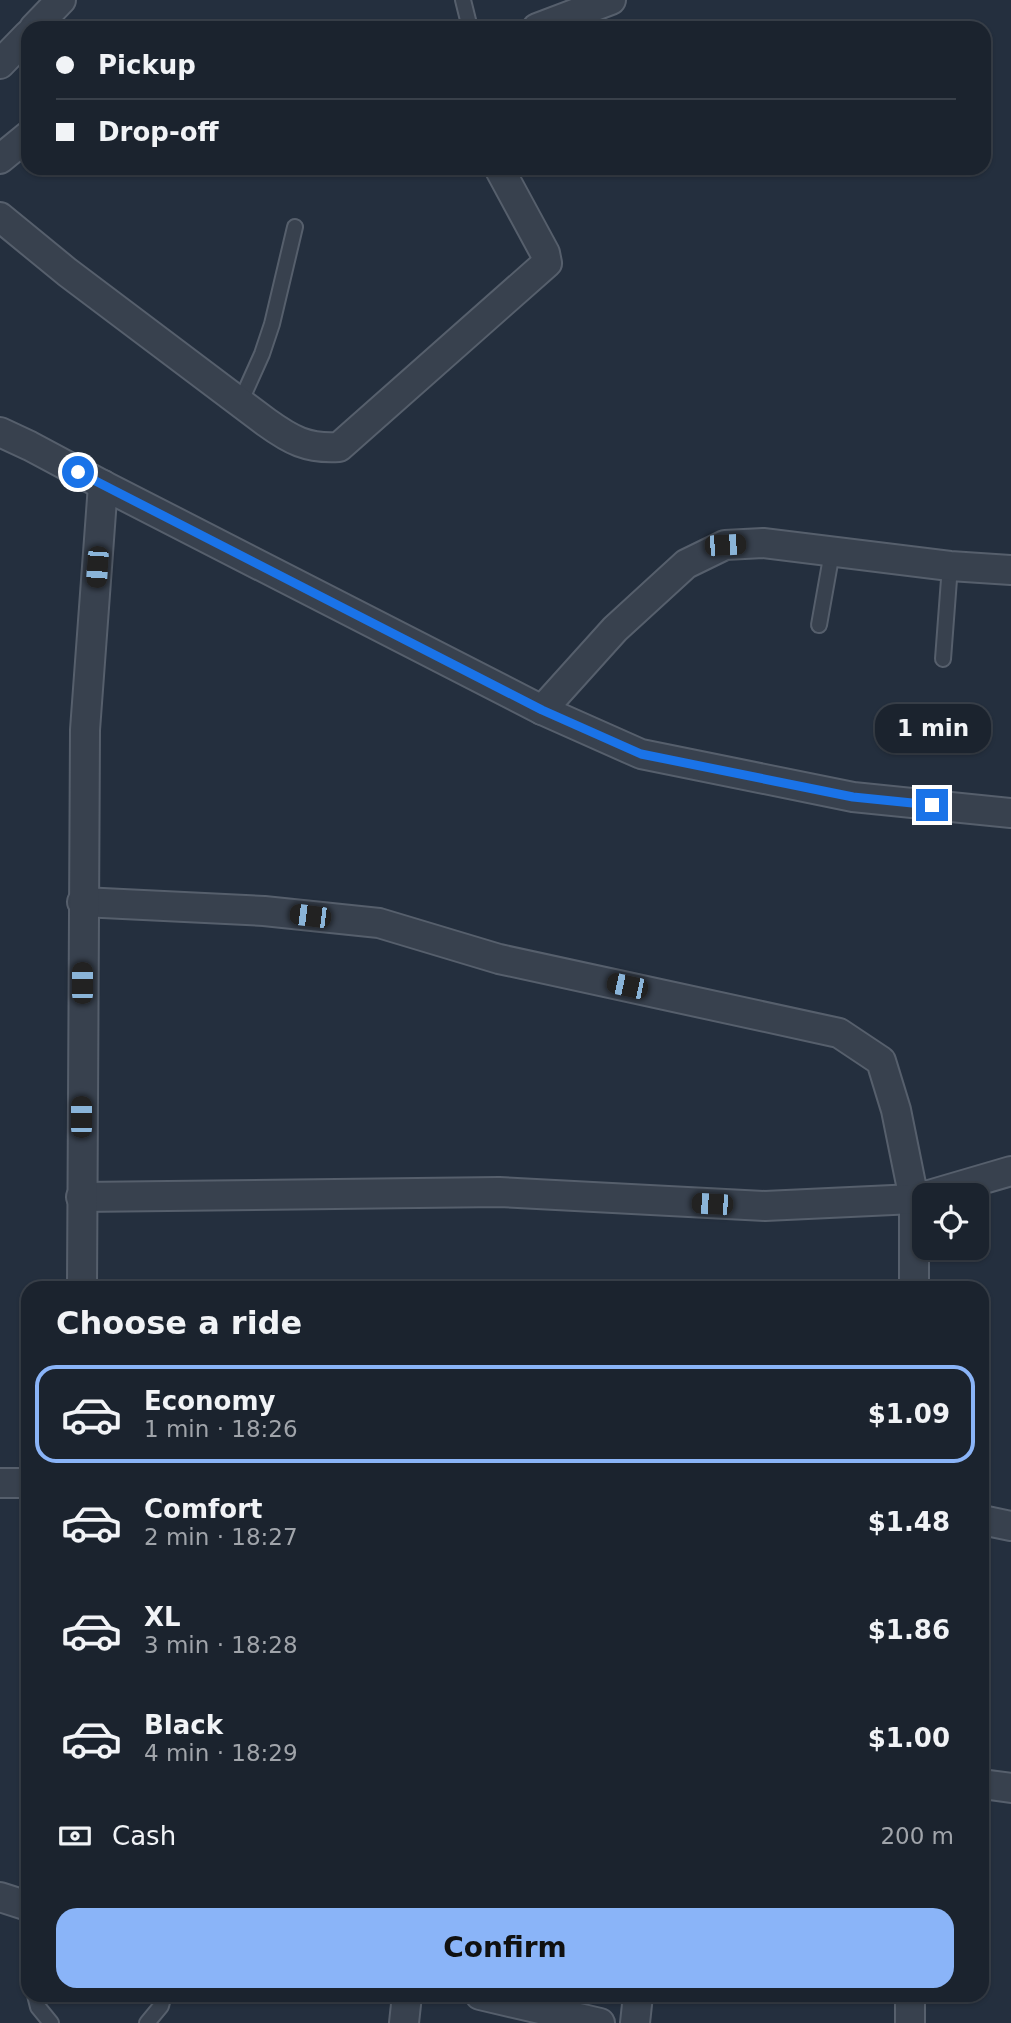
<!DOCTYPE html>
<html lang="en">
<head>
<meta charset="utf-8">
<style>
	:root { --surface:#1b232e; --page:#242b36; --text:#f1f3f6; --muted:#a0a4aa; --line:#39404a; --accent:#8ab4f8 }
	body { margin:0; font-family:"DejaVu Sans",sans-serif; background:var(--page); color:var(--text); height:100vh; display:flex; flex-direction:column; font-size:26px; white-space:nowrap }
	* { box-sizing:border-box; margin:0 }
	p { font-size:23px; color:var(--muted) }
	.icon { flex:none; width:38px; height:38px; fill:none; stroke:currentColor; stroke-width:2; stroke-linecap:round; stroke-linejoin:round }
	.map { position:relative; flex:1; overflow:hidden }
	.drawer { position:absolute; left:21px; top:1281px; width:968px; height:721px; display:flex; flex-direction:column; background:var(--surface); border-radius:21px; box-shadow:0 2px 5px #0004,0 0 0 2px var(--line) }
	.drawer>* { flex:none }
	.guide { position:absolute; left:21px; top:21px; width:970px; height:154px; border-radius:21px; box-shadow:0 2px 5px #0004,0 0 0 2px var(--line); display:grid; align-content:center; height:154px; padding:0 35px; background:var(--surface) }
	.controls { position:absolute; left:912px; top:1183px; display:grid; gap:14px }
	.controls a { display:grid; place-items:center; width:77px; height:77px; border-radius:14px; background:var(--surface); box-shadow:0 2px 5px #0004,0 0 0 2px var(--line); font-size:35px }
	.end { position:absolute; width:32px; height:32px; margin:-16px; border:9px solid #1a73e8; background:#fff; box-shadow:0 0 0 4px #fff }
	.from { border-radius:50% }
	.bubble { position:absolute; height:49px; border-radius:21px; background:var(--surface); box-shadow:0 2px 5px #0004,0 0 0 2px var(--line); font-size:23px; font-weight:700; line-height:49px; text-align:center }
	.car { position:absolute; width:21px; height:42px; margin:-21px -10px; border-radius:9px; box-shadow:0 0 5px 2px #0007; background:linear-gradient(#222 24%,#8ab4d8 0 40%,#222 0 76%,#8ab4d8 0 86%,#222 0) }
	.guide b { display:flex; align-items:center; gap:24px; height:66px; font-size:26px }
	.guide b+b { border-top:2px solid var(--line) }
	.guide i { width:18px; height:18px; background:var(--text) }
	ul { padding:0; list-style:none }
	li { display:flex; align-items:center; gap:21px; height:98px; margin:0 14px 10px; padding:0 21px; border:4px solid transparent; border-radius:21px }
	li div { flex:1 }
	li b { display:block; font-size:26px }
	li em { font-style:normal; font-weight:700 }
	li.active { border-color:var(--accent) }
	li>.icon { width:63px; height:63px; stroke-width:1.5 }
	h2 { padding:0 35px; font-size:32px; line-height:84px }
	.pay { display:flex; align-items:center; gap:18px; height:77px; padding:0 35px; font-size:26px }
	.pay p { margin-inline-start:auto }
	.button { display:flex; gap:14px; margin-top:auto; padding:14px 35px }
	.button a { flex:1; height:80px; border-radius:21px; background:var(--accent); color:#111; font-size:28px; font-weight:700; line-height:80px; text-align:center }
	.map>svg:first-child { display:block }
</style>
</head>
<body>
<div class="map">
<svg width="1011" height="2023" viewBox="0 0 1011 2023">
	<rect width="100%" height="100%" fill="#242f3e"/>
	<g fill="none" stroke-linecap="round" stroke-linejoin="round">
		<!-- service casing -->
		<g stroke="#565f6c" stroke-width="18">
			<g id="service">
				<path d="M463,0L470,28"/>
				<path d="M240,403L262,354L272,324L295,227"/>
				<path d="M819,625L832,552"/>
				<path d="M943,659L950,566"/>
				<path d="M28,1967V1974"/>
				<path d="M35,1995L38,2007L51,2023"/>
				<path d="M147,2023L161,2006L164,1995"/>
			</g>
		</g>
		<!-- minor casing -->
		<g stroke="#565f6c" stroke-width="32">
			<g id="minor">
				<path d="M34,28L61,0"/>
				<path d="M537,28L611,0"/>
				<path d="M0,64L28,35"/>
				<path d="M0,159L28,136"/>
				<path d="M0,217L67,272L266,422C291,440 307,449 339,447L547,263L545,253L499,168"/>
				<path d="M0,432L30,446L103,485L542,710L641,754L853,797L1011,813"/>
				<path d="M542,710L615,629L686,564L725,545L763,543L950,566L1011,570"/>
				<path d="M82,902L264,911L379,923L499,959L839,1033L881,1061L896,1110L914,1199V1288"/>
				<path d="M929,1195L1011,1171"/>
				<path d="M81,1197L499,1192L765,1206L914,1199L924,1197"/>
				<path d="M82,1288L85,730L103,485"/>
				<path d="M0,1483H28"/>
				<path d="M982,1520L1011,1526"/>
				<path d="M982,1784L1011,1788"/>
				<path d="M0,1897L28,1906"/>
				<path d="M480,1995L600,2023"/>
				<path d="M910,1995V2023"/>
				<path d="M404,2023L407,1995"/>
				<path d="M635,2023L638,1995"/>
			</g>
		</g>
		<!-- service -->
		<use href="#service" stroke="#38414e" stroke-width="14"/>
		<!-- minor -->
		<use href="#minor" stroke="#38414e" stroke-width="28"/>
	</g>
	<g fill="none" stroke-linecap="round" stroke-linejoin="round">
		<!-- route -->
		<path stroke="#1a73e8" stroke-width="9" d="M78,472L542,710L641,754L853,797L932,805"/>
	</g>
</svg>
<div class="controls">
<a><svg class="icon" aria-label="locate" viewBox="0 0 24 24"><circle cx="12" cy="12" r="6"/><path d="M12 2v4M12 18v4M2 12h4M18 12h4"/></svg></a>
</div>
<i class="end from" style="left:78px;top:472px"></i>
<i class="end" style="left:932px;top:805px"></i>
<div class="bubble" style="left:875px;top:704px;width:116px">1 min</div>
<i class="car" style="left:725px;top:545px;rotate:87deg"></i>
<i class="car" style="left:97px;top:567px;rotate:184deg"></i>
<i class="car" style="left:310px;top:916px;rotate:277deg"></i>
<i class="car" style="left:82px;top:983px;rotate:0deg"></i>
<i class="car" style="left:627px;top:986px;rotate:282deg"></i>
<i class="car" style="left:81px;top:1117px;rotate:0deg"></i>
<i class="car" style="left:712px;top:1204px;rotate:273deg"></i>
<div class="guide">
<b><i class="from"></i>Pickup</b>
<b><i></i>Drop-off</b>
</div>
<section class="drawer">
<h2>Choose a ride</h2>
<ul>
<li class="active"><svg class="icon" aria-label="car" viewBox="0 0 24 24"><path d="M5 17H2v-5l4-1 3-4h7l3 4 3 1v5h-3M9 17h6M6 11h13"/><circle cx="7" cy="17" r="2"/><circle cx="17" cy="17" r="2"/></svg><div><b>Economy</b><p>1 min · 18:26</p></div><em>$1.09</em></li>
<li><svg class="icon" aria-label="car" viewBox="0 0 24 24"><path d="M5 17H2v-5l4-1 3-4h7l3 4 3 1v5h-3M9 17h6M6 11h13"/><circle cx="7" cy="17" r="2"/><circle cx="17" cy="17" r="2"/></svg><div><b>Comfort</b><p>2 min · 18:27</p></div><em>$1.48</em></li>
<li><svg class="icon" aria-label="car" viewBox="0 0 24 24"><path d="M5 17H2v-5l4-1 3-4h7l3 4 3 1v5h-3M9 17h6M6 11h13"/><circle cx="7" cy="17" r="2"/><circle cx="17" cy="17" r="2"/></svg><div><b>XL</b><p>3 min · 18:28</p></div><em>$1.86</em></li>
<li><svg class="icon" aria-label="car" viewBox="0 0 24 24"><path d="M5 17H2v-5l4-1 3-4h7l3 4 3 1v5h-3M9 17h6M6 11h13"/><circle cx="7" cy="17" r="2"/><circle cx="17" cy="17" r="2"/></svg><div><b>Black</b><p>4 min · 18:29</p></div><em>$1.00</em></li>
</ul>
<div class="pay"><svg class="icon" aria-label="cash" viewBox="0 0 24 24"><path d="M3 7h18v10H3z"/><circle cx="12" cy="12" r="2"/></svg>Cash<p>200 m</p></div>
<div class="button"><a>Confirm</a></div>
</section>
</div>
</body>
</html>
